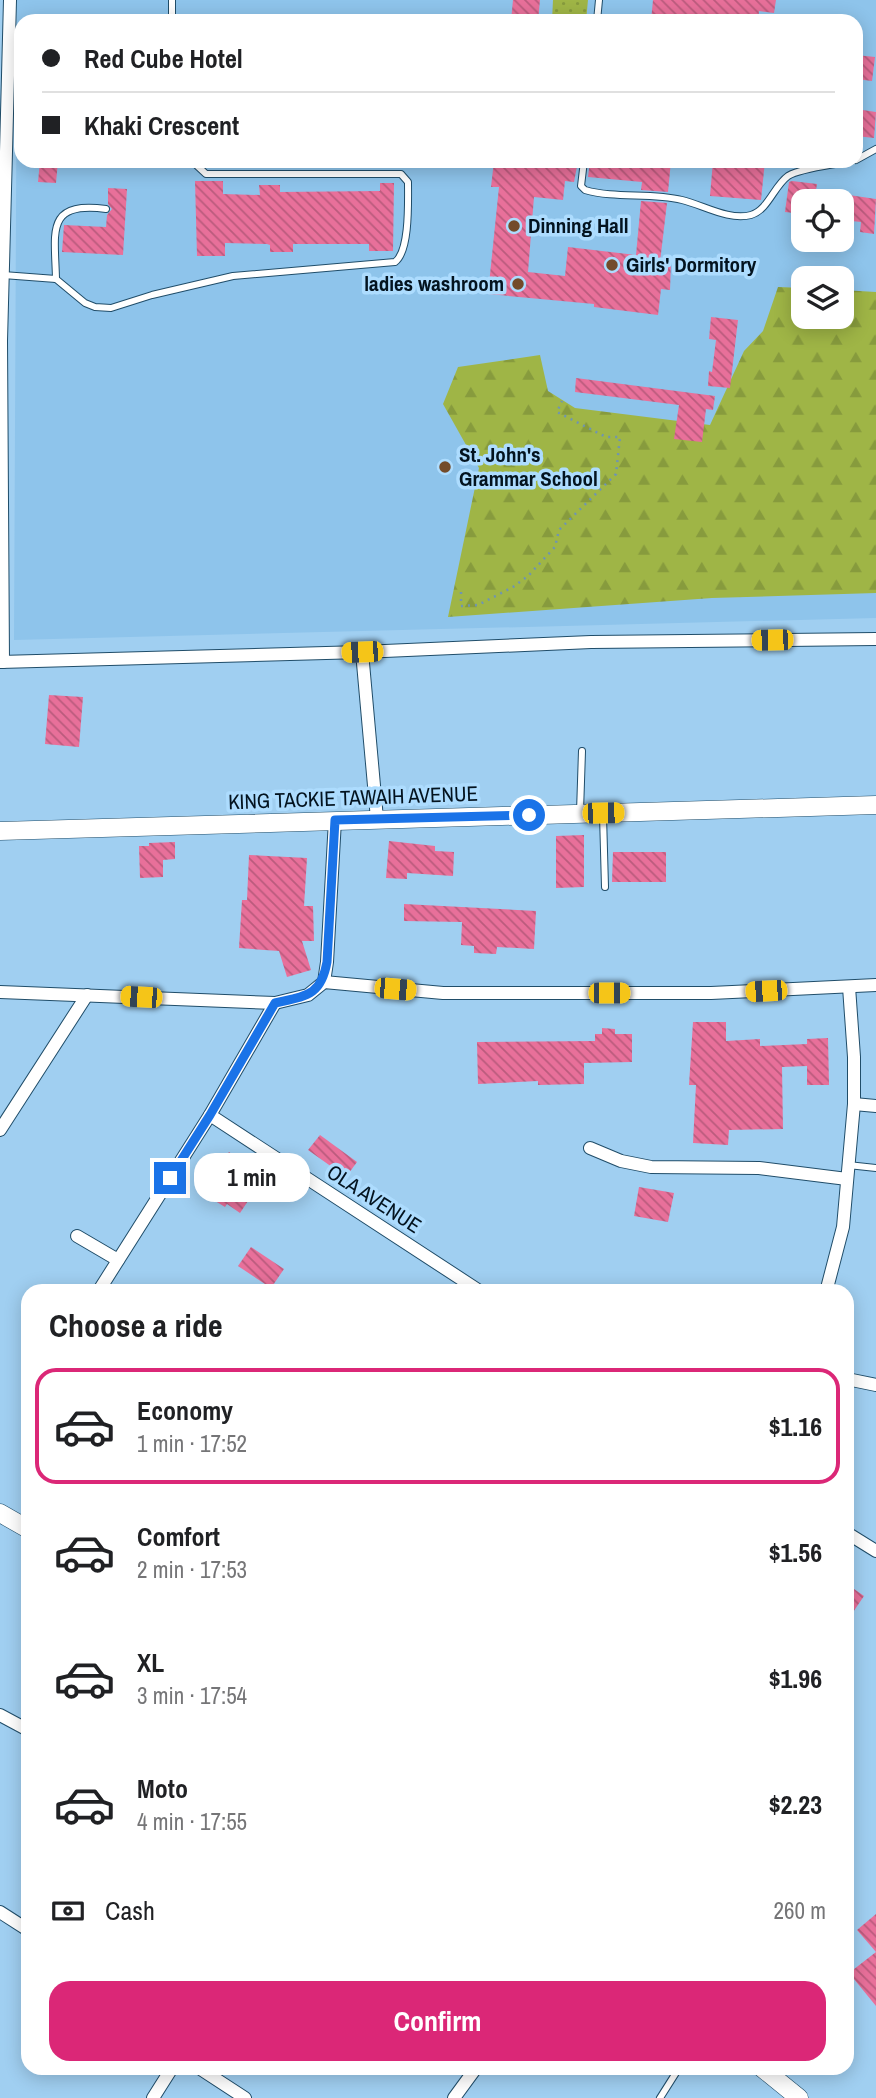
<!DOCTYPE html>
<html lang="en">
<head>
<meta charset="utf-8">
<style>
	:root { --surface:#fff; --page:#f2f2f2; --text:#202124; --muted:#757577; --line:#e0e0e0; --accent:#db2777 }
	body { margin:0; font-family:"Archivo Narrow",sans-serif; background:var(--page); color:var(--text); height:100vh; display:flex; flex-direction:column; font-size:26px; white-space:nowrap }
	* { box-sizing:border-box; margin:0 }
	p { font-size:23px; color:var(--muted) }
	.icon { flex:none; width:38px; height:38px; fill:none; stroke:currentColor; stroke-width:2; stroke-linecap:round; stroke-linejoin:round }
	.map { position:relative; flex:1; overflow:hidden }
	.sheet { position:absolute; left:21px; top:1284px; width:833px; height:791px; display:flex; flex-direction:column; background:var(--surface); border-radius:21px; box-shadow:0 4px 18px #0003 }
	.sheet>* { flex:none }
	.guide { position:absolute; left:14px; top:14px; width:849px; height:154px; border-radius:21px; box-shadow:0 4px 18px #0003; display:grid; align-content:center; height:154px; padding:0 28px; background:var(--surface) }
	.tools { position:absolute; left:791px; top:189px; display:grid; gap:14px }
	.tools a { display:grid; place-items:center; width:63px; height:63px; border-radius:14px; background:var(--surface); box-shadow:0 4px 18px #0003; font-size:35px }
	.end { position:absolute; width:32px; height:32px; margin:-16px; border:9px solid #1a73e8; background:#fff; box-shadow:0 0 0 4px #fff }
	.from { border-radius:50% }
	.bubble { position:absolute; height:49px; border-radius:21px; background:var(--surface); box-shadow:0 4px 18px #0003; font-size:23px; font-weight:700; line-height:49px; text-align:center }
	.car { position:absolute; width:21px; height:42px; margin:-21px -10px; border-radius:9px; box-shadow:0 0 5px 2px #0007; background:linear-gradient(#f5c518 24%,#345 0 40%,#f5c518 0 76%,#345 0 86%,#f5c518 0) }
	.guide b { display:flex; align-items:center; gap:24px; height:66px; font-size:26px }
	.guide b+b { border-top:2px solid var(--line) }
	.guide i { width:18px; height:18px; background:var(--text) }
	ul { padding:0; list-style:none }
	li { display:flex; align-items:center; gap:21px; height:116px; margin:0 14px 10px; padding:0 14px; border:4px solid transparent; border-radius:21px }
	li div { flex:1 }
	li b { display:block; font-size:26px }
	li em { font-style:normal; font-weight:700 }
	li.current { border-color:var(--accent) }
	li>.icon { width:63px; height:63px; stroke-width:1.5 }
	h2 { padding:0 28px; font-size:32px; line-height:84px }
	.pay { display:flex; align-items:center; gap:18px; height:77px; padding:0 28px; font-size:26px }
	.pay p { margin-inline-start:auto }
	.cta { display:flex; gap:14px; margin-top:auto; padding:14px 28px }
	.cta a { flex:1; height:80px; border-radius:21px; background:var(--accent); color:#fff; font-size:28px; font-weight:700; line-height:80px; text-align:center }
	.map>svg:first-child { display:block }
</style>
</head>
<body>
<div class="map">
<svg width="876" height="2098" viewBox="0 0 876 2098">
	<defs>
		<pattern id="grass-dots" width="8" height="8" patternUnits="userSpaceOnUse" patternTransform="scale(1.75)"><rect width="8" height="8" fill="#9fb546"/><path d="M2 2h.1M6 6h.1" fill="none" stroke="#879b3d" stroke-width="1.8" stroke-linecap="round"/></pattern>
		<pattern id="forest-firs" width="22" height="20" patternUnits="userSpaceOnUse" patternTransform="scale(1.75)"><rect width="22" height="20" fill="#9fb546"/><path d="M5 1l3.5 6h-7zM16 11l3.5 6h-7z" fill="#879b3d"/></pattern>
		<pattern id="building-back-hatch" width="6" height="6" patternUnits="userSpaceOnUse" patternTransform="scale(1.75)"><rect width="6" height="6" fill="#e8709a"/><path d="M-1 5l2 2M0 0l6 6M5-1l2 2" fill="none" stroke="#ba5b7d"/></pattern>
	</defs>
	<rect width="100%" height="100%" fill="#a0cff1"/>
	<!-- built -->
	<path fill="#8ec4eb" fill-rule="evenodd" d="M17,0H876V618L14,640ZM21,21H856V161H21ZM803,201H842V240H803ZM803,278H842V317H803Z"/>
	<!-- grass -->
	<path fill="url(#grass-dots)" d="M553,0H588L586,21H552Z"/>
	<!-- forest -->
	<path fill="url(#forest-firs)" d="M778,287L803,288V317H842V290L876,292V593L712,598L448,617L479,468L443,404L458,367L540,355L548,391L575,408L710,425L744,351L763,331Z"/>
	<!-- building -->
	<g fill="url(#building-back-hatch)">
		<path d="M513,0H540L538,21H511Z"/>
		<path d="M653,0H776L774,13L759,11L758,21H651Z"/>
		<path d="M856,55L875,57L872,81L856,79Z"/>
		<path d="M856,109L876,112L874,138L856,136Z"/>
		<path d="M40,161H58L56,183L38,182Z"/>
		<path d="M494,161H578L574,182L565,181L563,200L534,197L528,272L565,276L568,247L636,255L641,201L667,203L660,262H671L670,290L661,289L658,315L594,307V304L488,294L499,187H491Z"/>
		<path d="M590,161H671L668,192L641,190L642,182L588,177Z"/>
		<path d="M713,161H765L761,200L710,196Z"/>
		<path d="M195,181H223V194L260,195L259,185H280V192L380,191V183H394L393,251H369V244H293V252H270V245L267,244L225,243V256H197Z"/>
		<path d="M792,181L817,184L816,190L841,194L840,201H803V214L785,212L789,182Z"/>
		<path d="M108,188L127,189L123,255L62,252L64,225L106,227L107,215L112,209L108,204Z"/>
		<path d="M842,194L876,199L874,234L860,232L861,222L842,220Z"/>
		<path d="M711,317L738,320L730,388L708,386L709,371L712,372L716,340L709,339Z"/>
		<path d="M576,378L715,396L713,410L706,409L702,442L674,439L679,405L575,392Z"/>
		<path d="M49,695L83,697L79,747L45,744Z"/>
		<path d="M256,793L257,810L230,811L229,794Z"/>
		<path d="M584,835V887L556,888V836Z"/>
		<path d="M389,841L435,846V851L454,852L453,876L407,873V879L386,878Z"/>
		<path d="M175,842V859L163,860V877L140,878L139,846H149V843Z"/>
		<path d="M613,852H666V882H612Z"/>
		<path d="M249,855L307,858L304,906H313L314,941H302L311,970L287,977L279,951L239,948L242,900H247Z"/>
		<path d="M404,904L536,911L534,949L497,947L496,954L474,953V946L461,945L462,922L404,921Z"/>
		<path d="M693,1022H726V1041L760,1039V1046L807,1044V1039L828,1038L829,1085H807V1066L782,1067L783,1129L729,1130L728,1145L693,1143L696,1085H689Z"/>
		<path d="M602,1028L615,1029V1034H632V1062L584,1063V1084L538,1085V1081L478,1084L477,1042L595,1041V1034H602Z"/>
		<path d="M320,1135L357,1162L346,1177L308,1150Z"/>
		<path d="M229,1152L252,1168L263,1160L267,1162L259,1174L264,1177L240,1213L227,1204L225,1207L207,1196L211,1190L206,1186Z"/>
		<path d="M639,1187L674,1193L668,1222L634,1216Z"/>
		<path d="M251,1247L284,1269L271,1288L238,1266Z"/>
		<path d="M847,1584L864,1596L847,1621Z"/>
		<path d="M876,1914V2006L849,1973L876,1952L857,1930Z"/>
	</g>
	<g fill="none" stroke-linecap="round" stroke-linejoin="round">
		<!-- lane casing -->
		<g stroke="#204d69" stroke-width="8">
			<g id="lane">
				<path d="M172,0V21"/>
				<path d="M597,21L599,0"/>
				<path d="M856,160L876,149"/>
				<path d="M584,161L581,186L585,190C616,199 651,192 682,200C703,205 729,221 751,215C768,210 774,186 788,176C801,168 834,165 851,161"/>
				<path d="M3,275L56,279L85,303L95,307L111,308L152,295L233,276L395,262C410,251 408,201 408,182L401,174H206L192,161"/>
				<path d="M56,279C55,232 45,201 106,209"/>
				<path d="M580,812L582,751"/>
				<path d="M603,815L605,887"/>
				<path d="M848,1165L876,1168"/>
				<path d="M660,2098L679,2068"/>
			</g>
		</g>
		<!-- street casing -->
		<g stroke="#204d69" stroke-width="14">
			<g id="street">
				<path d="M362,652L377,819"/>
				<path d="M0,662L362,652L591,642L876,639"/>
				<path d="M3,662L1,341L10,0"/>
				<path d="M324,982L327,962L335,820"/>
				<path d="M0,992L275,1003L308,995L324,982L443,993H711L876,985"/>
				<path d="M854,1104L876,1106"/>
				<path d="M210,1115L481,1292"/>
				<path d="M0,1130L87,995"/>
				<path d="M590,1148L621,1161L651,1167L759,1168L847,1179"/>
				<path d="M77,1236L118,1260"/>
				<path d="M98,1292L210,1115L275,1003"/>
				<path d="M826,1292L843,1227L854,1104V1057L849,987"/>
				<path d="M847,1379L876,1385"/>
				<path d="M847,1533L876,1551"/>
				<path d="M0,1715L28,1730"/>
				<path d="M0,1912L28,1930"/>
				<path d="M199,2068L245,2098"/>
				<path d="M153,2098L172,2068"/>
				<path d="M454,2098L476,2068"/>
			</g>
		</g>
		<!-- secondary casing -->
		<g stroke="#204d69" stroke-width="19">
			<g id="secondary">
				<path d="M0,831L876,805"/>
				<path d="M0,1513L28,1529"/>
				<path d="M762,2068L799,2098"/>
			</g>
		</g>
		<!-- path -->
		<path stroke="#7095b0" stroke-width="2.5" stroke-dasharray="2 5" stroke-linecap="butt" d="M461,592V606L478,605L513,587L528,576L555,547L559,530L616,474L620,437H606L557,412L562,401"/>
		<!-- lane -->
		<use href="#lane" stroke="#fff" stroke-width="6"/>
		<!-- street -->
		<use href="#street" stroke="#fff" stroke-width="12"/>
		<!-- secondary -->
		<use href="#secondary" stroke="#fff" stroke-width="18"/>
	</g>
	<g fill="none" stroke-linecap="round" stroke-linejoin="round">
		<!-- route -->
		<path stroke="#1a73e8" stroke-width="9" d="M170,1178L210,1115L275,1003C306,996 321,996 327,962L335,820L529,815"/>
	</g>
	<!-- markers -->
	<g fill="#734b2a" stroke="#addcfe" stroke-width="2.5">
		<circle cx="514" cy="226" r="7"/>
		<circle cx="612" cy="265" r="7"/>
		<circle cx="518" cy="284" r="7"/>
		<circle cx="445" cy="467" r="7"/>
	</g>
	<g text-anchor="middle" stroke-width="7" stroke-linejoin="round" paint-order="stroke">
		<!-- poi labels -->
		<g font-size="21" font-weight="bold" fill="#03131f" stroke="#addcfe" text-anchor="start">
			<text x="528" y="233">Dinning Hall</text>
			<text x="626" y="272">Girls' Dormitory</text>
			<text x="504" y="291" text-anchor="end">ladies washroom</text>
			<text x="459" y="462">St. John's<tspan x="459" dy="24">Grammar School</tspan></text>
		</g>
		<!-- street labels -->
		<g font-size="21" fill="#03131f" stroke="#addcfe">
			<text transform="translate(353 798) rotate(-2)" y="7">KING TACKIE TAWAIH AVENUE</text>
			<text transform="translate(374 1199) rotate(33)" y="7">OLA AVENUE</text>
		</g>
	</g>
</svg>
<div class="tools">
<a><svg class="icon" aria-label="locate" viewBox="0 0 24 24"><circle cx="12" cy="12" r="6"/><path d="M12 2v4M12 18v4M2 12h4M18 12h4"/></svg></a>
<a><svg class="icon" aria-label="layers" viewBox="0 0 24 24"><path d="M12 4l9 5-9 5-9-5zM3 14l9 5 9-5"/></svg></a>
</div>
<i class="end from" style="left:529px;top:815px"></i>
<i class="end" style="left:170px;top:1178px"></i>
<div class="bubble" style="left:194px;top:1153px;width:116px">1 min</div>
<i class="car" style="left:772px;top:640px;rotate:269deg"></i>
<i class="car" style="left:362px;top:652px;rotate:268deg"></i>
<i class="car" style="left:603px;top:813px;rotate:89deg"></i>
<i class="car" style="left:395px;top:989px;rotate:95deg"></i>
<i class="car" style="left:766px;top:991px;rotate:267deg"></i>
<i class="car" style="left:609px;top:993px;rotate:90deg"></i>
<i class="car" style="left:141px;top:997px;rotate:273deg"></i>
<div class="guide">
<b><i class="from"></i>Red Cube Hotel</b>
<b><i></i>Khaki Crescent</b>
</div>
<section class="sheet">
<h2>Choose a ride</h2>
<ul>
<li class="current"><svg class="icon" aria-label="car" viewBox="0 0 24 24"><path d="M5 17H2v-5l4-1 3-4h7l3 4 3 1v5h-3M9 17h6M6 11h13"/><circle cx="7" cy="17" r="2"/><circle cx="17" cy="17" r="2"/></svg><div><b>Economy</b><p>1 min · 17:52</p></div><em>$1.16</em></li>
<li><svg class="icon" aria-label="car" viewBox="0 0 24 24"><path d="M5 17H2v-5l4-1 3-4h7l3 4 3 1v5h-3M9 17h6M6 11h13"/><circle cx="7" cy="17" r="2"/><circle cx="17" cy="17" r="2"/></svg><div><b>Comfort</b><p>2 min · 17:53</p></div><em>$1.56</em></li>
<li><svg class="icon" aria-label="car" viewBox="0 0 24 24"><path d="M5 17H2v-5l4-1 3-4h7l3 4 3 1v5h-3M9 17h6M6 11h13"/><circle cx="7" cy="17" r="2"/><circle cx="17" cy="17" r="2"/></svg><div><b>XL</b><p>3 min · 17:54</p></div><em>$1.96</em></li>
<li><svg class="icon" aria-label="car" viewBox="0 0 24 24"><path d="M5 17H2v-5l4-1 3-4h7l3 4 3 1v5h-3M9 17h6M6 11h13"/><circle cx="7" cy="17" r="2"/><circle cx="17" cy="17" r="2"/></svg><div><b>Moto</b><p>4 min · 17:55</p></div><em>$2.23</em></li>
</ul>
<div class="pay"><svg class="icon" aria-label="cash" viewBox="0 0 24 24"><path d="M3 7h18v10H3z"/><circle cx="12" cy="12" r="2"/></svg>Cash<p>260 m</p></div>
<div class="cta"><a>Confirm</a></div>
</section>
</div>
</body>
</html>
